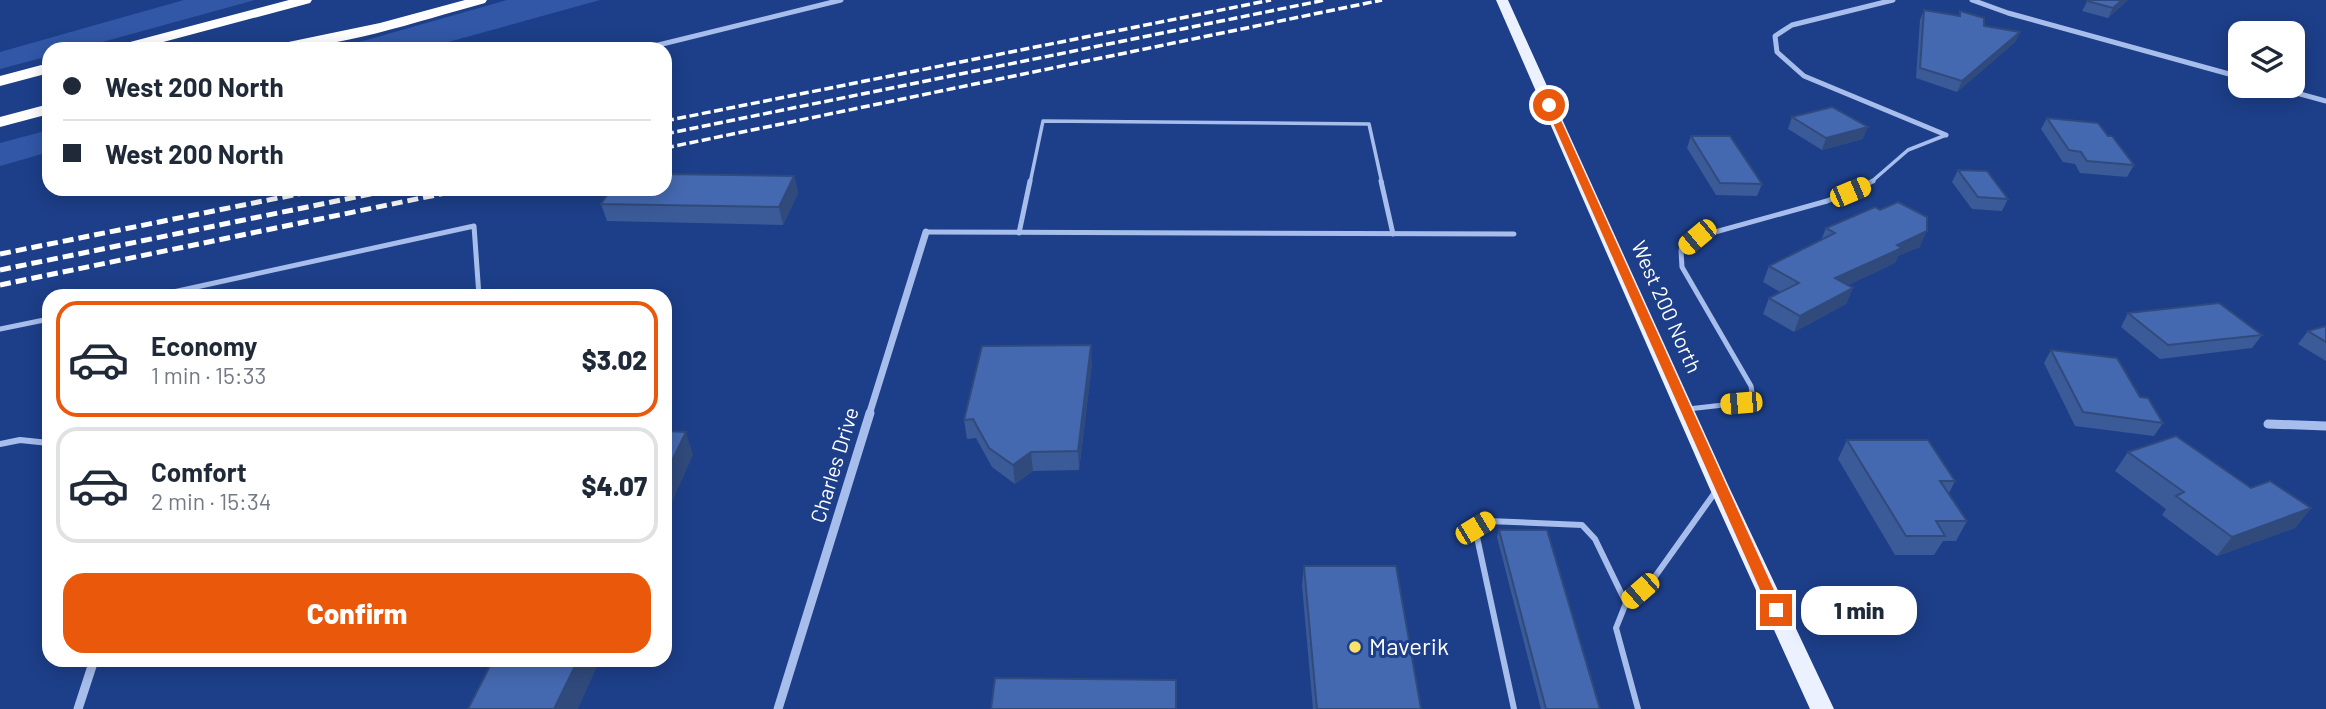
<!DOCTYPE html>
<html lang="en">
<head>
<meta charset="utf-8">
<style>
	:root { --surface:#fff; --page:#f2f2f3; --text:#1f2937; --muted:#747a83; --line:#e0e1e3; --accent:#ea580c }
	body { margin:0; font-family:Barlow,sans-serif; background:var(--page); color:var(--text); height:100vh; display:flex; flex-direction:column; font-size:26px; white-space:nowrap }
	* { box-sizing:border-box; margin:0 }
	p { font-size:23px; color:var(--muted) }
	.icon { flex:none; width:38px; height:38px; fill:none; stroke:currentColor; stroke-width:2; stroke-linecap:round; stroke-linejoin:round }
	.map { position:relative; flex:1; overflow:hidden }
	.details { position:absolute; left:42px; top:289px; width:630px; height:378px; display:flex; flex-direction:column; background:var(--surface); border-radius:21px; box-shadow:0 4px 18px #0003 }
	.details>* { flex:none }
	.hud { position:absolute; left:42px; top:42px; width:630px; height:154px; border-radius:21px; box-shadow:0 4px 18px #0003; display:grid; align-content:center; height:154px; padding:0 21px; background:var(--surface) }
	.fabs { position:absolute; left:2228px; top:21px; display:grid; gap:14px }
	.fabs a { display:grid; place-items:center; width:77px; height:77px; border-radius:14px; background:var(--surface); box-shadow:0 4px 18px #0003; font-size:35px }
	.end { position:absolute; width:32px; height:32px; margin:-16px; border:9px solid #ea580c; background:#fff; box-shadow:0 0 0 4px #fff }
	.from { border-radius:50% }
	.bubble { position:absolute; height:49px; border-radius:21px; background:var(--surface); box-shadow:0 4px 18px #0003; font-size:23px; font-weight:800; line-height:49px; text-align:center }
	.car { position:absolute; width:21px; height:42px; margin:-21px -10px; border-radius:9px; box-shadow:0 0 5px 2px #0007; background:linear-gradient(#f5c518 24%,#345 0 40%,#f5c518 0 76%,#345 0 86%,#f5c518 0) }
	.hud b { display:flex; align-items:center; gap:24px; height:66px; font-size:26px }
	.hud b+b { border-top:2px solid var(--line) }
	.hud i { width:18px; height:18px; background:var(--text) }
	ul { padding:12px 0 0; list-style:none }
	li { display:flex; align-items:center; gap:21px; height:116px; margin:0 14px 10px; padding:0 7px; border:4px solid var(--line); border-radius:21px }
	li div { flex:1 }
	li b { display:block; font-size:26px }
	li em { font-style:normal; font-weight:800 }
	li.active { border-color:var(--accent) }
	li>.icon { width:63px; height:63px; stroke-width:1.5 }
	.cta { display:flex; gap:14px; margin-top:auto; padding:14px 21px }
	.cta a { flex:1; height:80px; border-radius:21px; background:var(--accent); color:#fff; font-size:28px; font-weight:800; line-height:80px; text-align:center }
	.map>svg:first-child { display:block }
</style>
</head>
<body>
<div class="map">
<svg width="2326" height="709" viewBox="0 0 2326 709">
	<rect width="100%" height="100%" fill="#1d3f89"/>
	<!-- green -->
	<g fill="#3157a6">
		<path d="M184,0H255L77,49H49V56L0,69V52Z"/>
		<path d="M507,0H600L423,49H335Z"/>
		<path d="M49,130V152L0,166V143Z"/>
	</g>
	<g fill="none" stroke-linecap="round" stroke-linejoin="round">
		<!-- lane-far2 -->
		<g stroke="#a7beec" stroke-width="3.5">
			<path d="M1030,183L1043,121L1369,124L1382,183"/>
			<path d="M1870,183L1908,150L1946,135"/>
		</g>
		<!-- lane-far1 -->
		<g stroke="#a7beec" stroke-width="5">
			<path d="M1381,181L1393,234"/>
			<path d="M926,232L1514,234"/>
			<path d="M1019,233L1030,181"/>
			<path d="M155,296L474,226L479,296"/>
			<path d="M0,329L49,319"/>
			<path d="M1688,409L1741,403L1753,398L1751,386L1682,267L1681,250L1697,237L1827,201L1873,181"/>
		</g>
		<!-- lane -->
		<g stroke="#a7beec" stroke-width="6">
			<path d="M0,444L20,440L49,443"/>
			<path d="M1514,709L1475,528L1488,521L1582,525L1595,539L1626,603"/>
			<path d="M1638,709L1616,628L1626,603L1654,578L1716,491"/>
		</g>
		<!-- street-far2 -->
		<g stroke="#a7beec" stroke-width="5">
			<path d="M1893,0L1792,25L1775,36L1777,52L1804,76L1946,135"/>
			<path d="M1972,0L2008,13L2240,77"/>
			<path d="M642,49L841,0"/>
			<path d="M2271,86L2326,101"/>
		</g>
		<!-- street-far1 -->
		<path stroke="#a7beec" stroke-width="7" d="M869,415L926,232"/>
		<!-- street -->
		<g stroke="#a7beec" stroke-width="9">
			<path d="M2268,424L2326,426"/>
			<path d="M78,709L94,660"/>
			<path d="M778,709L870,413"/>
		</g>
		<!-- primary -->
		<path fill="#ecf1ff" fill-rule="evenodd" d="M1496,0H1508L1729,487L1834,709H1810L1709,487Z"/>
		<!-- highway -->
		<g fill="#fff" fill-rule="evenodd">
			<path d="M289,0H312L310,3L137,49H113L115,46Z"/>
			<path d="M465,0H487L485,3C414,22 340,49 267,49L274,45L380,23Z"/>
			<path d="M49,63V73L0,86V76Z"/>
			<path d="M49,104V114L0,127V117Z"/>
		</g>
		<!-- rail-far1 -->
		<g stroke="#fff" stroke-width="3.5" stroke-dasharray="9 3.5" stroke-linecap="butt">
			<path d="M665,121L1271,0"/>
			<path d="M665,134L1325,0"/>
			<path d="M665,148L1382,0"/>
		</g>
		<!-- rail -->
		<g stroke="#fff" stroke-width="5" stroke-dasharray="11 5" stroke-linecap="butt">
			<path d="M0,254L323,189"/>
			<path d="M0,270L395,189"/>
			<path d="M0,285L465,189"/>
		</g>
	</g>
	<!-- wall -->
	<g fill="#3b5a98">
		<path d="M2088,0H2128L2108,18L2082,11Z"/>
		<path d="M1924,10L1959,16L1960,11L1984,26L2020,32L2015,42L1957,92L1916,78L1920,20Z"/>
		<path d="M1792,117L1863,139L1822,150L1788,129Z"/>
		<path d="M2047,118L2108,136L2134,165L2127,177L2080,173L2075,164L2063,162L2041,129Z"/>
		<path d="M1691,136L1762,184L1757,196L1716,195L1687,148Z"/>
		<path d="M1958,170L2008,199L2002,211L1972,209L1952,182Z"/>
		<path d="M794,176L798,193L783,225L607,221L601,204Z"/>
		<path d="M1826,228L1920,247L1898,256L1895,263L1848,285L1853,288L1846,304L1794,332L1763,314L1769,298L1780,292L1763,282L1769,266L1821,240Z"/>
		<path d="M2128,313L2262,335L2252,348L2160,359L2121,327Z"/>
		<path d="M2326,326V361L2298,344L2308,331Z"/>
		<path d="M2051,350L2163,423L2154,436L2075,426L2044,363Z"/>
		<path d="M1092,364L1079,470L1033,471L1015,484L992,467L976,438L967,439L964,420Z"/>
		<path d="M1847,440L1955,481L1949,493L1967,521L1956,541H1943L1934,555H1895L1838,459Z"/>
		<path d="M2128,452L2251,488L2311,508L2295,528L2217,556L2162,515L2166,509L2115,471Z"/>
		<path d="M1499,530L1600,709H1541L1497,537Z"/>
		<path d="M1304,566L1421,709H1313L1302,585Z"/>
	</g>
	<!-- shaded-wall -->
	<g fill="#304a7c">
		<path d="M2122,0H2128L2108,18L2113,8Z"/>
		<path d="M2020,32L2015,42L1957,92L1962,81Z"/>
		<path d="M1868,127L1863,139L1822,150L1826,138Z"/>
		<path d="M794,176L798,193L783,225L779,207Z"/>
		<path d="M1927,231L1920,247L1898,256L1895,263L1829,294L1835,278L1897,245Z"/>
		<path d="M1853,288L1846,304L1794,332L1800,316Z"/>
		<path d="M1091,345L1092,364L1079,470L1078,451Z"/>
		<path d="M686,432L693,455L665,518V475Z"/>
		<path d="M1031,452L1033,471L1015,484L1013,465Z"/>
		<path d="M2311,508L2295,528L2217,556L2232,537Z"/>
		<path d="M578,660H600L578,709H554Z"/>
	</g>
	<!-- building -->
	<g fill="#4569b1" stroke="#304a7c" stroke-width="2">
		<path d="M2088,0H2122L2113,8L2087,1Z"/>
		<path d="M1924,10L1960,16V11L1984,18V26L2020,32L1962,81L1920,68Z"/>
		<path d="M1832,107L1868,127L1826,138L1792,117Z"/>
		<path d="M2047,118L2098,123L2108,136H2112L2134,165L2087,161L2081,152L2069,150Z"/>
		<path d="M1691,136H1730L1762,184L1720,183Z"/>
		<path d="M1958,170L1987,171L2008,199L1978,197Z"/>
		<path d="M665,174L794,176L779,207L601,204L611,189H665Z"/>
		<path d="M1898,202L1927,217V231L1897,245L1902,248L1835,278L1853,288L1800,316L1769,298L1799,283L1769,266L1835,233L1826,228L1875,207L1880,210Z"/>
		<path d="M2219,303L2262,335L2168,345L2128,313Z"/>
		<path d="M2326,326V342L2308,331Z"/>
		<path d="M1091,345L1078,451L1031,452L1013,465L989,448L973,419L964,420L982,346Z"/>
		<path d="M2051,350L2117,358L2140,397L2148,398L2163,423L2083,412Z"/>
		<path d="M665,431L686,432L665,475Z"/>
		<path d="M2176,436L2251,488L2270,481L2311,508L2232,537L2176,496L2184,492L2128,452Z"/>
		<path d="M1847,440H1928L1955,481H1940L1967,521H1936L1945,536H1906Z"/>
		<path d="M1499,530H1547L1600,709H1546Z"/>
		<path d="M1304,566H1396L1421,709H1317Z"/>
		<path d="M493,660H578L554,709H468Z"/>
		<path d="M995,678L1176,680V709H991Z"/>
	</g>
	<!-- route -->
	<path fill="#ea580c" d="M1549,103L1554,105L1783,610L1781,614H1771L1769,610L1545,105Z"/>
	<!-- markers -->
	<circle fill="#fbe266" stroke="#1d3f89" stroke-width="2.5" cx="1355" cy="647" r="7"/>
	<g text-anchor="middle" stroke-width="6" stroke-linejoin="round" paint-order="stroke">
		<!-- street labels -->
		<g font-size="21" fill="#fff" stroke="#1d3f89">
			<text transform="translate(1666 307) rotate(66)" y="7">West 200 North</text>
			<text transform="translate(835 465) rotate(-73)" y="7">Charles Drive</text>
		</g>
		<!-- near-poi labels -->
		<g font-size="24" fill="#fff" stroke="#1d3f89" text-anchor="start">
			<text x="1369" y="655">Maverik</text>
		</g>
	</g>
</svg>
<div class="fabs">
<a><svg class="icon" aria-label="layers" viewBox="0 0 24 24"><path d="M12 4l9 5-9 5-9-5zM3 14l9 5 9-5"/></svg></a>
</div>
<i class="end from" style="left:1549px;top:105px"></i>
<i class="end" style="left:1776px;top:610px"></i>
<div class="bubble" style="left:1801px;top:586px;width:116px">1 min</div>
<i class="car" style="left:1850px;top:192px;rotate:67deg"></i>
<i class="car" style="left:1697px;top:237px;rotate:230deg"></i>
<i class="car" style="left:1741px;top:403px;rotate:265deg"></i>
<i class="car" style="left:1475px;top:528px;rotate:59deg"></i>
<i class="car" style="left:1640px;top:591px;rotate:229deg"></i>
<div class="hud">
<b><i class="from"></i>West 200 North</b>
<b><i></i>West 200 North</b>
</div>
<section class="details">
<ul>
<li class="active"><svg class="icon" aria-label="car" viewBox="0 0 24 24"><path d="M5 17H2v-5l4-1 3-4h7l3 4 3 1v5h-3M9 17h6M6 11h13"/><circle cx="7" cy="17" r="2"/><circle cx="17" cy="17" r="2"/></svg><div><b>Economy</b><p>1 min · 15:33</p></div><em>$3.02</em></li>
<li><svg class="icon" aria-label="car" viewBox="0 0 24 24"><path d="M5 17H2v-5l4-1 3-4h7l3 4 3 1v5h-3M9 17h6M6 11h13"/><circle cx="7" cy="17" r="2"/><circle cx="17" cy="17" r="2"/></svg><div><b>Comfort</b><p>2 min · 15:34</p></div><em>$4.07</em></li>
</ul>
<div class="cta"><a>Confirm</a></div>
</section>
</div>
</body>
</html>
